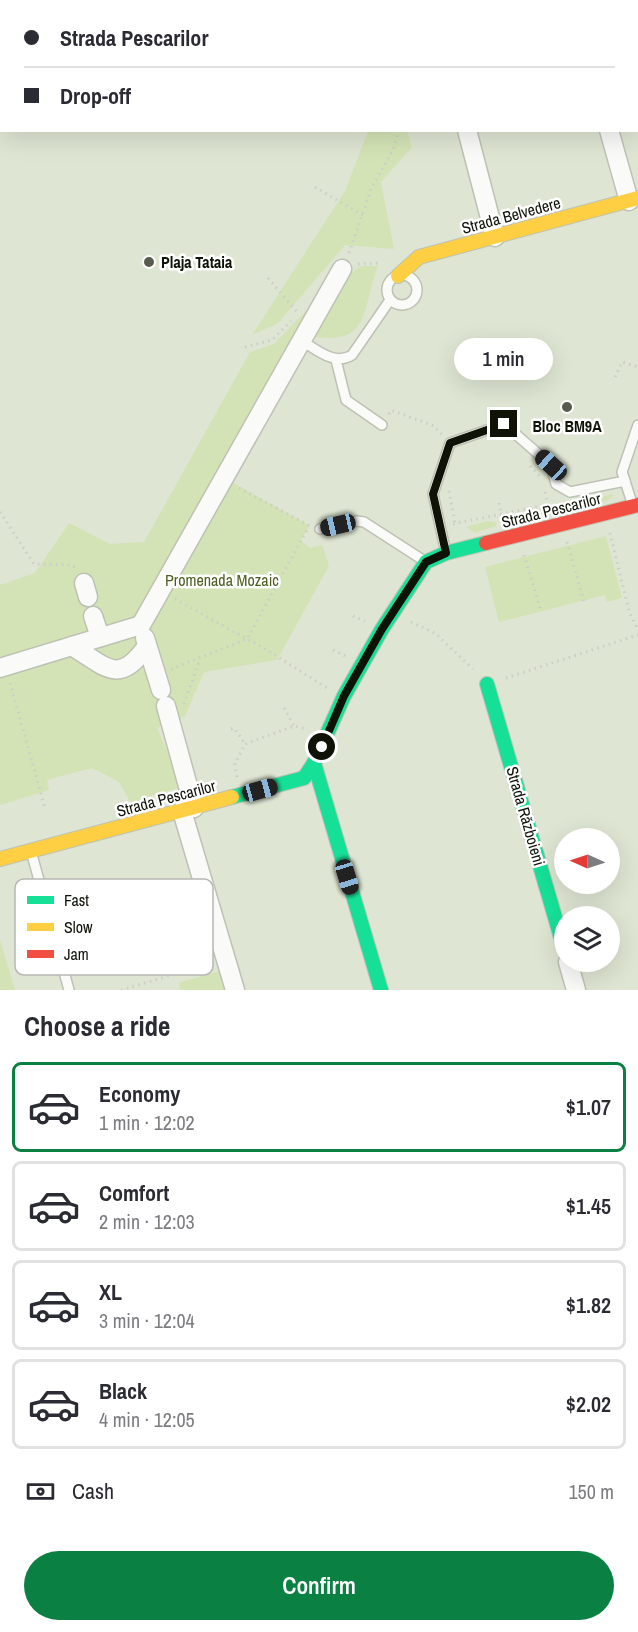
<!DOCTYPE html>
<html lang="en">
<head>
<meta charset="utf-8">
<style>
	:root { --surface:#fff; --page:#f7f7f7; --text:#2b2b33; --muted:#7c7c81; --line:#e1e1e2; --accent:#0b8043 }
	body { margin:0; font-family:"Archivo Narrow",sans-serif; background:var(--page); color:var(--text); height:100vh; display:flex; flex-direction:column; font-size:22px; white-space:nowrap }
	* { box-sizing:border-box; margin:0 }
	p { font-size:20px; color:var(--muted) }
	.icon { flex:none; width:33px; height:33px; fill:none; stroke:currentColor; stroke-width:2; stroke-linecap:round; stroke-linejoin:round }
	.map { position:relative; height:990px; overflow:hidden }
	.details { display:flex; flex-direction:column; background:var(--surface); flex:1 }
	.details>* { flex:none }
	.hud { position:absolute; left:0px; top:0px; width:639px; height:132px; box-shadow:0 6px 24px #0002; display:grid; align-content:center; height:132px; padding:0 24px; background:var(--surface) }
	.needle { width:39px; rotate:273deg }
	.fabs { position:absolute; left:554px; top:828px; display:grid; gap:12px }
	.fabs a { display:grid; place-items:center; width:66px; height:66px; border-radius:50%; background:var(--surface); box-shadow:0 6px 24px #0002; font-size:30px }
	.end { position:absolute; width:27px; height:27px; margin:-14px; border:8px solid #0f1307; background:#fff; box-shadow:0 0 0 3px #fff }
	.from { border-radius:50% }
	.bubble { position:absolute; height:42px; border-radius:21px; background:var(--surface); box-shadow:0 6px 24px #0002; font-size:20px; font-weight:600; line-height:42px; text-align:center }
	.car { position:absolute; width:18px; height:36px; margin:-18px -9px; border-radius:8px; box-shadow:0 0 4px 2px #0007; background:linear-gradient(#222 24%,#8ab4d8 0 40%,#222 0 76%,#8ab4d8 0 86%,#222 0) }
	.hud b { display:flex; align-items:center; gap:21px; height:57px; font-size:22px }
	.hud b+b { border-top:2px solid var(--line) }
	.hud i { width:15px; height:15px; background:var(--text) }
	ul { padding:0; list-style:none }
	li { display:flex; align-items:center; gap:18px; height:90px; margin:0 12px 9px; padding:0 12px; border:3px solid var(--line); border-radius:9px }
	li div { flex:1 }
	li b { display:block; font-size:22px }
	li em { font-style:normal; font-weight:600 }
	li.active { border-color:var(--accent) }
	li>.icon { width:54px; height:54px; stroke-width:1.5 }
	h2 { padding:0 24px; font-size:27px; line-height:72px }
	.pay { display:flex; align-items:center; gap:15px; height:66px; padding:0 24px; font-size:22px }
	.pay p { margin-inline-start:auto }
	.primary-button { display:flex; gap:12px; margin-top:auto; padding:12px 24px }
	.primary-button a { flex:1; height:69px; border-radius:36px; background:var(--accent); color:#fff; font-size:24px; font-weight:600; line-height:69px; text-align:center }
	.map>svg:first-child { display:block }
</style>
</head>
<body>
<div class="map">
<svg width="638" height="990" viewBox="0 0 638 990">
	<rect width="100%" height="100%" fill="#dee5d2"/>
	<!-- green -->
	<g fill="#d4e3b5">
		<path d="M368,131H407L412,147L381,182L394,249L345,245L278,323L252,335L345,191Z"/>
		<path d="M361,266H378C362,305 372,345 316,337L342,279Z"/>
		<path d="M317,299L219,475L309,525L301,541L310,548L322,545L329,566L277,660L204,672L185,716L157,728L182,787L139,799L142,811L137,814L119,782L92,768L47,780L49,790L0,805V585L35,573L69,523L110,544L144,542L250,352L274,344Z"/>
		<path d="M613,494L612,498L591,506L509,524L506,520Z"/>
		<path d="M487,521L497,522L496,526L475,533L466,527Z"/>
		<path d="M606,536L622,598L607,602L605,595L499,622L485,567Z"/>
		<path d="M0,940L15,990H0Z"/>
		<path d="M220,971L226,990H181L178,983Z"/>
	</g>
	<g fill="none" stroke-linecap="round" stroke-linejoin="round">
		<!-- lane casing -->
		<g stroke="#bdc2b4" stroke-width="12">
			<g id="lane">
				<circle cx="402" cy="290" r="15"/>
				<path d="M302,341C317,350 335,366 352,355L390,300"/>
				<path d="M336,360L346,400L382,425"/>
				<path d="M625,481L622,472L638,425"/>
				<path d="M320,529L357,521L364,522L426,562"/>
				<path d="M446,553L433,494L450,443L504,424L551,465L556,484L570,492L625,481L633,506"/>
				<path d="M31,851L69,990"/>
			</g>
		</g>
		<!-- street casing -->
		<g stroke="#bdc2b4" stroke-width="21">
			<g id="street">
				<path d="M433,0V2"/>
				<path d="M572,0L573,2"/>
				<path d="M467,130L495,237"/>
				<path d="M609,130L629,201"/>
				<path d="M84,583L88,597"/>
				<path d="M93,616L100,637"/>
				<path d="M145,638L161,690"/>
				<path d="M72,646C106,667 119,686 147,646"/>
				<path d="M0,668L141,625L342,269"/>
				<path d="M166,706L194,808"/>
				<path d="M182,811L235,990"/>
				<path d="M568,962L576,990"/>
			</g>
		</g>
		<!-- fast casing -->
		<g stroke="#bdc2b4" stroke-width="16">
			<g id="fast">
				<path d="M487,684L564,948"/>
				<path d="M314,763L381,990"/>
				<path d="M232,797L304,778L314,763L344,696L382,629L426,562L446,553L486,543"/>
			</g>
		</g>
		<!-- slow casing -->
		<g stroke="#bdc2b4" stroke-width="16">
			<g id="slow">
				<path d="M398,276L419,257L638,198"/>
				<path d="M0,859L232,797"/>
			</g>
		</g>
		<!-- jam casing -->
		<g stroke="#bdc2b4" stroke-width="16">
			<path id="jam" d="M486,543L638,505"/>
		</g>
		<!-- path -->
		<g stroke="#cccec8" stroke-width="3" stroke-dasharray="1.5 4.5" stroke-linecap="butt">
			<path d="M315,187L364,216"/>
			<path d="M349,253L371,189L393,150L399,130"/>
			<path d="M358,264L382,263"/>
			<path d="M268,278L298,313"/>
			<path d="M245,347L272,340L291,321"/>
			<path d="M615,377L622,362L638,367"/>
			<path d="M389,414L391,410L434,426L442,435"/>
			<path d="M530,466L540,477"/>
			<path d="M239,488L310,526"/>
			<path d="M449,491L455,524"/>
			<path d="M545,492L548,504"/>
			<path d="M499,503L500,509"/>
			<path d="M0,512L34,564L72,565L77,569"/>
			<path d="M453,524L550,504"/>
			<path d="M610,533L629,611L638,630"/>
			<path d="M567,542L584,601"/>
			<path d="M524,555L541,611"/>
			<path d="M175,599L267,650L327,688"/>
			<path d="M353,616L365,621"/>
			<path d="M411,622L435,633L473,669"/>
			<path d="M333,650L345,656"/>
			<path d="M171,669L247,639L307,530"/>
			<path d="M506,678L638,635"/>
			<path d="M10,683L45,808"/>
			<path d="M184,704L200,659"/>
			<path d="M284,708L294,726"/>
			<path d="M231,729L234,728L245,744"/>
			<path d="M237,777L235,764L245,744L294,726L307,729"/>
			<path d="M121,990L210,964"/>
		</g>
		<!-- lane -->
		<use href="#lane" stroke="#fafbf8" stroke-width="9"/>
		<!-- street -->
		<use href="#street" stroke="#fafbf8" stroke-width="18"/>
		<!-- fast -->
		<use href="#fast" stroke="#16e098" stroke-width="14"/>
		<!-- slow -->
		<use href="#slow" stroke="#ffcf43" stroke-width="14"/>
		<!-- jam -->
		<use href="#jam" stroke="#f24e42" stroke-width="14"/>
		<!-- path-bridge -->
		<path stroke="#cccec8" stroke-width="3" stroke-dasharray="1.5 4.5" stroke-linecap="butt" d="M500,509L503,519"/>
	</g>
	<g fill="none" stroke-linecap="round" stroke-linejoin="round">
		<!-- route -->
		<path stroke="#0f1307" stroke-width="8" d="M322,747L344,696L382,629L426,562L446,553L433,494L450,443L504,424"/>
	</g>
	<!-- markers -->
	<g fill="#575c4e" stroke="#fff" stroke-width="2">
		<circle cx="149" cy="262" r="6"/>
		<circle cx="567" cy="407" r="6"/>
	</g>
	<g text-anchor="middle" stroke-width="5" stroke-linejoin="round" paint-order="stroke">
		<!-- street labels -->
		<g font-size="16" fill="#0f1307" stroke="#fff">
			<text transform="translate(511 215) rotate(-15)" y="6">Strada Belvedere</text>
			<text transform="translate(551 510) rotate(-14)" y="6">Strada Pescarilor</text>
			<text transform="translate(166 798) rotate(-15)" y="6">Strada Pescarilor</text>
			<text transform="translate(526 816) rotate(74)" y="6">Strada Războieni</text>
		</g>
		<!-- poi labels -->
		<g font-size="16" font-weight="bold" fill="#0f1307" stroke="#fff" text-anchor="start">
			<text x="161" y="268">Plaja Tataia</text>
			<text x="567" y="432" text-anchor="middle">Bloc BM9A</text>
		</g>
		<!-- park labels -->
		<g font-size="16" fill="#4d5e22" stroke="#fff">
			<text x="222" y="586">Promenada Mozaic</text>
		</g>
	</g>
	<!-- legend -->
	<rect x="15" y="879" width="198" height="96" rx="9" fill="#fff" stroke="#b7b8b5" stroke-width="1.5"/>
	<rect x="27" y="896" width="27" height="8" fill="#16e098"/>
	<rect x="27" y="923" width="27" height="8" fill="#ffcf43"/>
	<rect x="27" y="950" width="27" height="8" fill="#f24e42"/>
	<g font-size="16" fill="#0f1307">
		<text x="64" y="906">Fast</text>
		<text x="64" y="933">Slow</text>
		<text x="64" y="960">Jam</text>
	</g>
</svg>
<div class="fabs">
<a><svg class="needle" viewBox="-14 -14 28 28"><path d="M0-13l5 13h-10z" fill="#e53935"/><path d="M0 13l5-13h-10z" fill="#7c7c81"/></svg></a>
<a><svg class="icon" aria-label="layers" viewBox="0 0 24 24"><path d="M12 4l9 5-9 5-9-5zM3 14l9 5 9-5"/></svg></a>
</div>
<i class="end from" style="left:322px;top:747px"></i>
<i class="end" style="left:504px;top:424px"></i>
<div class="bubble" style="left:454px;top:338px;width:99px">1 min</div>
<i class="car" style="left:551px;top:465px;rotate:312deg"></i>
<i class="car" style="left:338px;top:525px;rotate:257deg"></i>
<i class="car" style="left:260px;top:790px;rotate:75deg"></i>
<i class="car" style="left:347px;top:877px;rotate:163deg"></i>
<div class="hud">
<b><i class="from"></i>Strada Pescarilor</b>
<b><i></i>Drop-off</b>
</div>
</div>
<section class="details">
<h2>Choose a ride</h2>
<ul>
<li class="active"><svg class="icon" aria-label="car" viewBox="0 0 24 24"><path d="M5 17H2v-5l4-1 3-4h7l3 4 3 1v5h-3M9 17h6M6 11h13"/><circle cx="7" cy="17" r="2"/><circle cx="17" cy="17" r="2"/></svg><div><b>Economy</b><p>1 min · 12:02</p></div><em>$1.07</em></li>
<li><svg class="icon" aria-label="car" viewBox="0 0 24 24"><path d="M5 17H2v-5l4-1 3-4h7l3 4 3 1v5h-3M9 17h6M6 11h13"/><circle cx="7" cy="17" r="2"/><circle cx="17" cy="17" r="2"/></svg><div><b>Comfort</b><p>2 min · 12:03</p></div><em>$1.45</em></li>
<li><svg class="icon" aria-label="car" viewBox="0 0 24 24"><path d="M5 17H2v-5l4-1 3-4h7l3 4 3 1v5h-3M9 17h6M6 11h13"/><circle cx="7" cy="17" r="2"/><circle cx="17" cy="17" r="2"/></svg><div><b>XL</b><p>3 min · 12:04</p></div><em>$1.82</em></li>
<li><svg class="icon" aria-label="car" viewBox="0 0 24 24"><path d="M5 17H2v-5l4-1 3-4h7l3 4 3 1v5h-3M9 17h6M6 11h13"/><circle cx="7" cy="17" r="2"/><circle cx="17" cy="17" r="2"/></svg><div><b>Black</b><p>4 min · 12:05</p></div><em>$2.02</em></li>
</ul>
<div class="pay"><svg class="icon" aria-label="cash" viewBox="0 0 24 24"><path d="M3 7h18v10H3z"/><circle cx="12" cy="12" r="2"/></svg>Cash<p>150 m</p></div>
<div class="primary-button"><a>Confirm</a></div>
</section>
</body>
</html>
